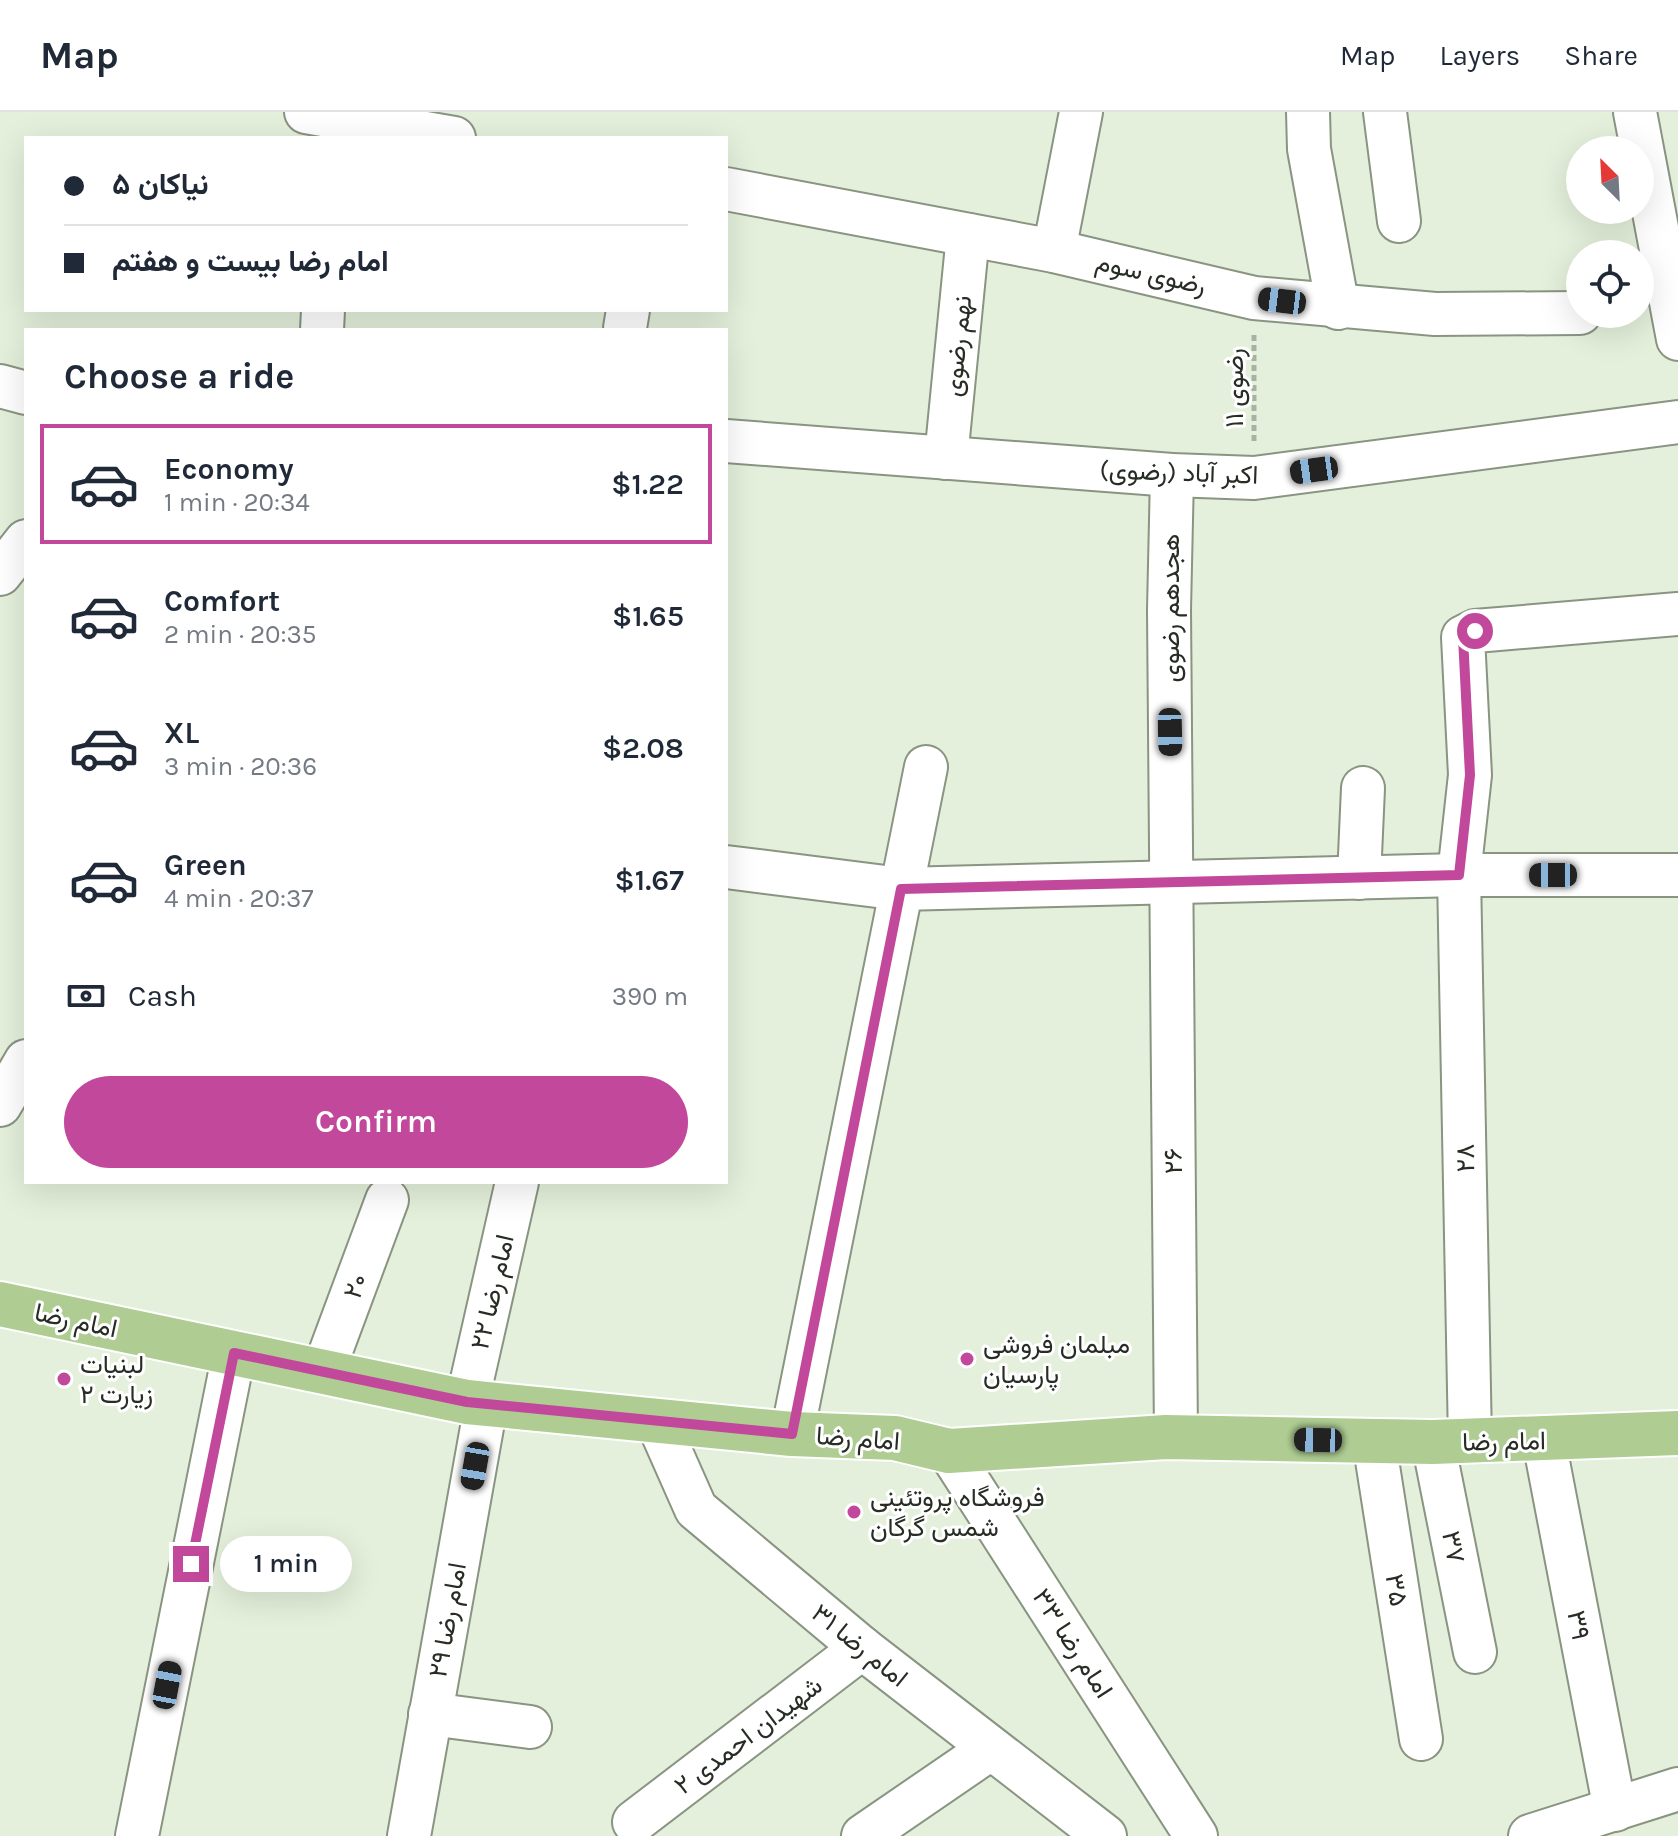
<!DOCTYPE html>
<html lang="en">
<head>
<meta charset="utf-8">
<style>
	:root { --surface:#fff; --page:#f2f2f3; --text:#1f2937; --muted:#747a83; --line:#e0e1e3; --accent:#c1489b }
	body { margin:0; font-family:Karla,Vazirmatn,sans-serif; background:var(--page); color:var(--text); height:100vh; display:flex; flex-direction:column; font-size:30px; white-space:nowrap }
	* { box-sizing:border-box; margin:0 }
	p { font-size:26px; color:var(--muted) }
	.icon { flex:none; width:44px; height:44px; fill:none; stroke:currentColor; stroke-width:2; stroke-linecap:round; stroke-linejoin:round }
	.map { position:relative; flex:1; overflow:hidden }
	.side { position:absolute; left:24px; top:216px; width:704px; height:856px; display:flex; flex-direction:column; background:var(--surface); border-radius:0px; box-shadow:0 8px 32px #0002 }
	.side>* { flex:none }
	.guide { position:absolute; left:24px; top:24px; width:704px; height:176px; border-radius:0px; box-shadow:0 8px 32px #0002; display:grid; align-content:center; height:176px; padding:0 40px; background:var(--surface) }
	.needle { width:52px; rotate:336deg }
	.tools { position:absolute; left:1566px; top:24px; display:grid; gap:16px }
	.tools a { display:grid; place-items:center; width:88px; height:88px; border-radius:50%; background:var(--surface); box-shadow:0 8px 32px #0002; font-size:40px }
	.end { position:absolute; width:36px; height:36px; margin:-18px; border:10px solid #c1489b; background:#fff; box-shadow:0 0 0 4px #fff }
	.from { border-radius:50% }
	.bubble { position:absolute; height:56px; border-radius:28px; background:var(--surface); box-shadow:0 8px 32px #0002; font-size:26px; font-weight:600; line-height:56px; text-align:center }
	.car { position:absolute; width:24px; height:48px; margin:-24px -12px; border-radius:10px; box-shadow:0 0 6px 2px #0007; background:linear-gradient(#222 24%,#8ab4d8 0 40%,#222 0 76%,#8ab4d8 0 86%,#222 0) }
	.guide b { display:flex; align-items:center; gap:28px; height:76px; font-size:30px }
	.guide b+b { border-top:2px solid var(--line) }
	.guide i { width:20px; height:20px; background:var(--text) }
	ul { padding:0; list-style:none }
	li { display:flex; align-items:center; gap:24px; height:120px; margin:0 16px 12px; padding:0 24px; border:4px solid transparent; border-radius:0px }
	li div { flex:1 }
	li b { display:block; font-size:30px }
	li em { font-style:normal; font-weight:600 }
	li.current { border-color:var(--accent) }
	li>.icon { width:72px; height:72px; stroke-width:1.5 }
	h2 { padding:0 40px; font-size:36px; line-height:96px }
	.pay { display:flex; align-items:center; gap:20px; height:88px; padding:0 40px; font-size:30px }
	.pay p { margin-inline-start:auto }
	.primary-button { display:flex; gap:16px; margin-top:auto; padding:16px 40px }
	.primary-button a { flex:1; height:92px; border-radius:48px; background:var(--accent); color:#fff; font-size:32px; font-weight:600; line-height:92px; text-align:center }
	header { display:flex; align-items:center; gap:48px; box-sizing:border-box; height:112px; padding:0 40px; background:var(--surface); border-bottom:2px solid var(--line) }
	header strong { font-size:38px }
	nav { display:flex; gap:44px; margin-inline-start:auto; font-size:28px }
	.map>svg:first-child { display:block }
</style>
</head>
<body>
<header>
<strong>Map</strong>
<nav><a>Map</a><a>Layers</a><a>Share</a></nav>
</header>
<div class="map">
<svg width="1678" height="1724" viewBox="0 0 1678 1724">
	<rect width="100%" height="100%" fill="#e4f0db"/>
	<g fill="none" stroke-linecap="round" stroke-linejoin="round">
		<!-- minor casing -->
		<g stroke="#899481" stroke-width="46">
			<g id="minor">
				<path d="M306,0L454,26"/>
				<path d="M1308,0L1309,37L1338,196"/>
				<path d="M1385,0L1399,109"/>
				<path d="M1635,0L1678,227"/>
				<path d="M726,77L1054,139L1254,186L1435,202L1580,201"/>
				<path d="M1054,139L1081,0"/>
				<path d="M625,216L628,198"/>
				<path d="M322,218L323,198"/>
				<path d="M0,274L26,281"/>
				<path d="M726,329L1172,363L1254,366L1678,310"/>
				<path d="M946,346L968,123"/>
				<path d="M1172,363L1169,498L1176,1325"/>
				<path d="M0,462L26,429"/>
				<path d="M726,755L901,777L1459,763H1678"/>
				<path d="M1359,766L1363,676"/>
				<path d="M0,993L26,949"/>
				<path d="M323,1260L387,1088"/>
				<path d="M467,1290L517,1070"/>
				<path d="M657,1309L696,1397L862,1536L1105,1724"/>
				<path d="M792,1322L926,655"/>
				<path d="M1374,1329L1421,1627"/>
				<path d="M1470,1329L1459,763L1470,663L1463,525L1475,519L1678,502"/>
				<path d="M1544,1329L1615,1698"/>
				<path d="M1433,1330L1475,1540"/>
				<path d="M949,1339L1196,1724"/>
				<path d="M430,1602L530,1615"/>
				<path d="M634,1710L862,1536"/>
				<path d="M137,1724L234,1241"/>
				<path d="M409,1724L486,1293"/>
				<path d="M863,1724L990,1637"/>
				<path d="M1530,1724L1678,1677"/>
			</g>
		</g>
		<!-- major casing -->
		<g stroke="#fff" stroke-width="48">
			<path id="major" d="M0,1192L467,1290L792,1322L895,1326L949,1339L1166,1325L1433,1330L1678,1321"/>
		</g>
		<!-- path -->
		<path stroke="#a8b2a1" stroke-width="5" stroke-dasharray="6 4" stroke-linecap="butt" d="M1254,223V329"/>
		<!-- minor -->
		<use href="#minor" stroke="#fff" stroke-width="42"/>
		<!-- major -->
		<use href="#major" stroke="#afcd93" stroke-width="44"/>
	</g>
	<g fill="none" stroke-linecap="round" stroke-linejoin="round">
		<!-- route -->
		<path stroke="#c1489b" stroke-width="10" d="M191,1452L234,1241L467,1290L792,1322L901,777L1459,763L1470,663L1463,525L1475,519"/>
	</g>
	<!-- markers -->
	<g fill="#c1489b" stroke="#fff" stroke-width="3">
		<circle cx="967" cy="1247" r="8"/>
		<circle cx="64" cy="1267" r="8"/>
		<circle cx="854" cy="1400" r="8"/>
	</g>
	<g text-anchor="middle" stroke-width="6" stroke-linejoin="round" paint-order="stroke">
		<!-- street labels -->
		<g font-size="26" fill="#272c24" stroke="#fff">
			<text transform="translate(1151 161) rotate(13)" y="9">رضوی سوم</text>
			<text transform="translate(957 234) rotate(-84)" y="9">نهم رضوی</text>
			<text transform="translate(1234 276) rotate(-90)" y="9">۱۱ رضوی</text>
			<text transform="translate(1179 360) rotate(2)" y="9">اکبر آباد (رضوی)</text>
			<text transform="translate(1170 496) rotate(-90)" y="9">هجدهم رضوی</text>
			<text transform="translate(1465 1046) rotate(-91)" y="9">۲۸</text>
			<text transform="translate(1173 1049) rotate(-90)" y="9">۲۶</text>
			<text transform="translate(355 1174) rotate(-70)" y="9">۲۰</text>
			<text transform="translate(492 1180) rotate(-77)" y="9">امام رضا ۲۲</text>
			<text transform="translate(76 1208) rotate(12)" y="9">امام رضا</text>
			<text transform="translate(858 1326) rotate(4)" y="9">امام رضا</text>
			<text transform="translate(1504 1329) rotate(-1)" y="9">امام رضا</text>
			<text transform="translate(1454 1435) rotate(79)" y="9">۳۷</text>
			<text transform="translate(1397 1478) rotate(81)" y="9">۳۵</text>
			<text transform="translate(447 1508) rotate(-80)" y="9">امام رضا ۲۹</text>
			<text transform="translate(1579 1513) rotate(79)" y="9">۳۹</text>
			<text transform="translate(1073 1531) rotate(57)" y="9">امام رضا ۳۳</text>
			<text transform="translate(860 1533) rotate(39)" y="9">امام رضا ۳۱</text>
			<text transform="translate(748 1623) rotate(-37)" y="9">۲ شهیدان احمدی</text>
		</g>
		<!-- poi labels -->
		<g font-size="26" fill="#272c24" stroke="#fff" text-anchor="start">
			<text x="983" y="1241">مبلمان فروشی<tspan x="983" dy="30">پارسیان</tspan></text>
			<text x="80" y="1261">لبنیات<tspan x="80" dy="30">زیارت ۲</tspan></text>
			<text x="870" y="1394">فروشگاه پروتئینی<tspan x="870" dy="30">شمس گرگان</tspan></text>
		</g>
	</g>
</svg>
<div class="tools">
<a><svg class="needle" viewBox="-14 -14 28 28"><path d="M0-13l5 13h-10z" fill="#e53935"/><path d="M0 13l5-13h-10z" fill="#747a83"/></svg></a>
<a><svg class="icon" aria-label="locate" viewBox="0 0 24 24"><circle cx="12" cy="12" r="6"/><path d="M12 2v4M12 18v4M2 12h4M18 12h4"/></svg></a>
</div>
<i class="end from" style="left:1475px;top:519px"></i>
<i class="end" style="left:191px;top:1452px"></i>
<div class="bubble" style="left:220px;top:1424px;width:132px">1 min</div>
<i class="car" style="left:1282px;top:189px;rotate:277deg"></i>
<i class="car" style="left:1314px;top:358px;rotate:262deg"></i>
<i class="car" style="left:1170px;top:620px;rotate:179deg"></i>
<i class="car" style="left:1553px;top:763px;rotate:270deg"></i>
<i class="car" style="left:1318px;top:1328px;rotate:271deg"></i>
<i class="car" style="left:475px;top:1354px;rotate:190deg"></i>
<i class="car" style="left:167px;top:1573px;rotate:11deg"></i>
<div class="guide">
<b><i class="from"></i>۵ نیاکان</b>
<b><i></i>امام رضا بیست و هفتم</b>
</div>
<section class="side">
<h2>Choose a ride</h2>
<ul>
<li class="current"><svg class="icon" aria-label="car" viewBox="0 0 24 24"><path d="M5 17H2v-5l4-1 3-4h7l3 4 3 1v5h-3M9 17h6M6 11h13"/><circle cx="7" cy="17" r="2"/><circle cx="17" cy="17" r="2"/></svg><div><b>Economy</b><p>1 min · 20:34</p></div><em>$1.22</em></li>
<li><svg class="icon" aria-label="car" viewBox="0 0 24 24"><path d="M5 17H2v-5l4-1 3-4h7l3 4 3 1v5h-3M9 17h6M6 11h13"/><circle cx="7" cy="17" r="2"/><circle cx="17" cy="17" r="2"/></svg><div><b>Comfort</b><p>2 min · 20:35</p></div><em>$1.65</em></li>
<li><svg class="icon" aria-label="car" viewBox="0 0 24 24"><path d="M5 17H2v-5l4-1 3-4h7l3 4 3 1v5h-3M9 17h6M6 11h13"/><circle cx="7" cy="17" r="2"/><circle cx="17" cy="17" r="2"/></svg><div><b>XL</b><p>3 min · 20:36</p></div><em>$2.08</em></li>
<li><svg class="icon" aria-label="car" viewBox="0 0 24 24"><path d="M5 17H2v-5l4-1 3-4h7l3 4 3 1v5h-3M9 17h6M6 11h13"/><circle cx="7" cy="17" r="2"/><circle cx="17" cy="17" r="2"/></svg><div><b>Green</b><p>4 min · 20:37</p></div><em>$1.67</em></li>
</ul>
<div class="pay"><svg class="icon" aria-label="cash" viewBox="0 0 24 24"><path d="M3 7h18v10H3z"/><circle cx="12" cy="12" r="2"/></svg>Cash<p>390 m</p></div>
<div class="primary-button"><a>Confirm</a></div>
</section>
</div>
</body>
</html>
